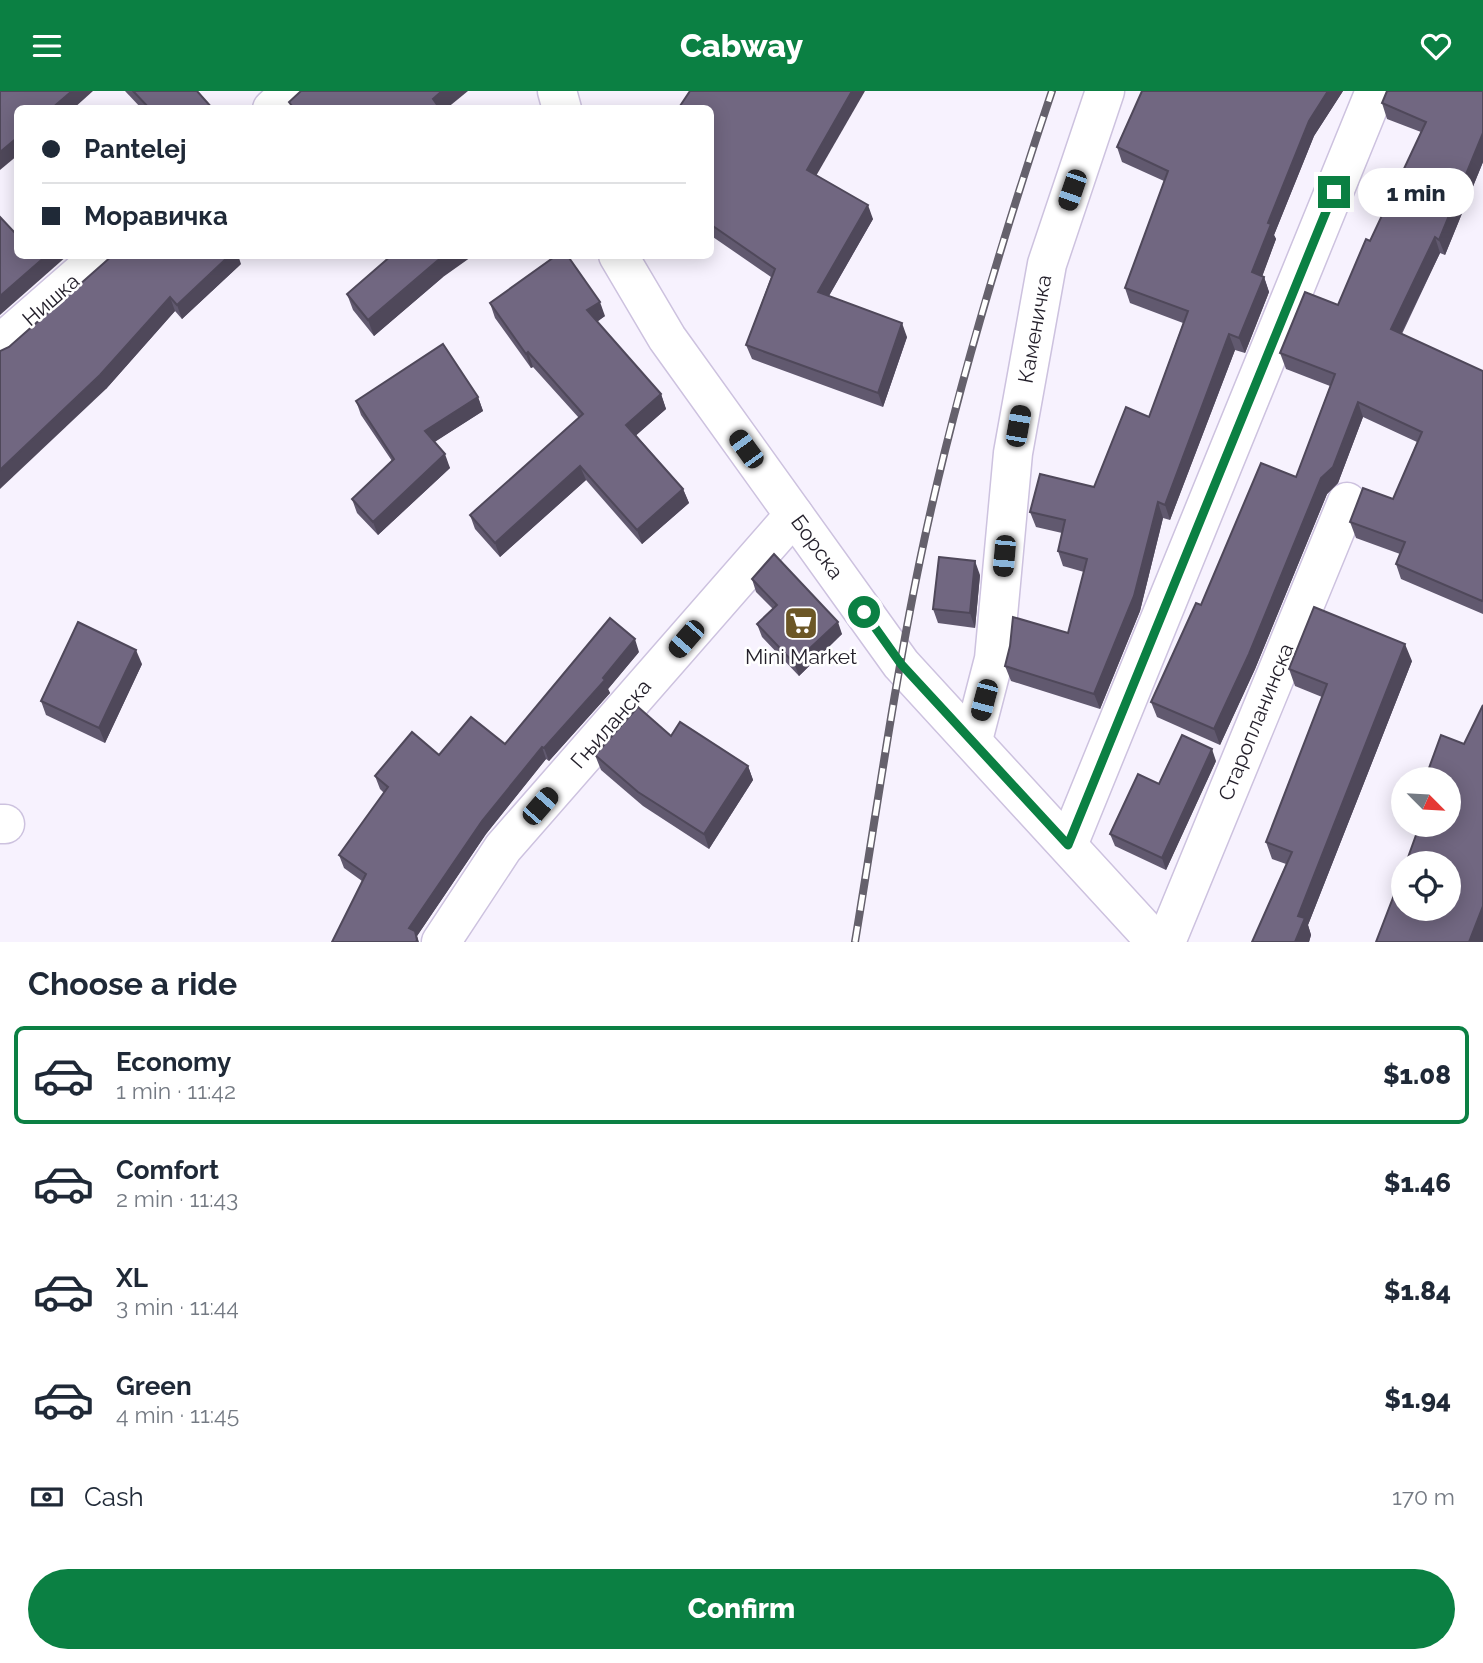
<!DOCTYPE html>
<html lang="en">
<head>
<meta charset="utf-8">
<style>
	:root { --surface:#fff; --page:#f2f2f3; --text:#1f2937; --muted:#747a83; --line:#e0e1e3; --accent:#0b8043 }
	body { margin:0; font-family:Raleway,sans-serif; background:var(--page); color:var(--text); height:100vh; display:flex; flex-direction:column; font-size:26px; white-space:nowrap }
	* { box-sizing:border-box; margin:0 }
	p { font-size:23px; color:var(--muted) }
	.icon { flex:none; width:38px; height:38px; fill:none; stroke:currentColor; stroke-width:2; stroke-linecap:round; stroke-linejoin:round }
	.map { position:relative; height:851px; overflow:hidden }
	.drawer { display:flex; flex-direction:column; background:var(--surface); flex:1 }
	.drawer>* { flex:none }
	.guide { position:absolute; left:14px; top:14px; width:700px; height:154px; border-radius:10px; box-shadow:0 4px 18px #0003; display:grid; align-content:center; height:154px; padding:0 28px; background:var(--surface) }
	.needle { width:46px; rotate:114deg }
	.fabs { position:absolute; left:1391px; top:676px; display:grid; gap:14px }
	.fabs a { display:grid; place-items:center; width:70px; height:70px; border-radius:50%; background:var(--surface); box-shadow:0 4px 18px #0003; font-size:35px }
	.end { position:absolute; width:32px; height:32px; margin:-16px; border:9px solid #0b8043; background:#fff; box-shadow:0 0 0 4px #fff }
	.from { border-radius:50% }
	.bubble { position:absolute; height:49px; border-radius:24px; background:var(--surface); box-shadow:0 4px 18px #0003; font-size:23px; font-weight:800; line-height:49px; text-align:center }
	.car { position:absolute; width:21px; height:42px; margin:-21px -10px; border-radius:9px; box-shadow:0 0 5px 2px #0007; background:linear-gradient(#222 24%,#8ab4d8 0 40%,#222 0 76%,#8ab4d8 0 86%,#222 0) }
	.guide b { display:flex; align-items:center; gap:24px; height:66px; font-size:26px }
	.guide b+b { border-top:2px solid var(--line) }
	.guide i { width:18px; height:18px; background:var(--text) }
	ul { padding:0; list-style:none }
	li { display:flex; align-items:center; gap:21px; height:98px; margin:0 14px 10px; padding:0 14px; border:4px solid transparent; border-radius:10px }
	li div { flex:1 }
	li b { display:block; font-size:26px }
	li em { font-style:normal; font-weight:800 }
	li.on { border-color:var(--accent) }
	li>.icon { width:63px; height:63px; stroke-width:1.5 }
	h2 { padding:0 28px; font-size:32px; line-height:84px }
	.pay { display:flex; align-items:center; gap:18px; height:77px; padding:0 28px; font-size:26px }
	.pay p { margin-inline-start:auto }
	.action { display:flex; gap:14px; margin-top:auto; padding:14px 28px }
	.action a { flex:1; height:80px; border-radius:42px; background:var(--accent); color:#fff; font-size:28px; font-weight:800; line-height:80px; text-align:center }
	header { display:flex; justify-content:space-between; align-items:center; height:91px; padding:0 28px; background:var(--accent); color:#fff; font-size:32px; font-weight:800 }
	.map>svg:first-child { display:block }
</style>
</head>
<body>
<header><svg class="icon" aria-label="menu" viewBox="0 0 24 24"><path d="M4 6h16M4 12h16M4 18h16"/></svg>Cabway<svg class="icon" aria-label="heart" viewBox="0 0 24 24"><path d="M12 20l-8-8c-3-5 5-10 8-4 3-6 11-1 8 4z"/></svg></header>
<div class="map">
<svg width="1483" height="851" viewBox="0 0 1483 851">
	<rect width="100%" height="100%" fill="#f7f2fe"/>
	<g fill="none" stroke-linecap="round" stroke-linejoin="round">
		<!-- minor casing -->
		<g stroke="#cdc2df" stroke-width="41">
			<g id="minor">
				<path d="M272,18L292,0"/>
				<path d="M0,253L102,164"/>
				<path d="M973,649L994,568L1013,362L1047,173L1105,0"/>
				<path d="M0,733H5"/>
				<path d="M1068,754L1375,0"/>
				<path d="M441,851L503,757L794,424"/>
				<path d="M1166,851L1347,411"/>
			</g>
		</g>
		<!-- tertiary casing -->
		<g stroke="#cdc2df" stroke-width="41">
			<g id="tertiary">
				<path d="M557,0L562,18"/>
				<path d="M618,164L667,247L901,573L1156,851"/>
			</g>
		</g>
		<!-- minor -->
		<use href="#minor" stroke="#fff" stroke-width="38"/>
		<!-- tertiary -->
		<use href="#tertiary" stroke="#fff" stroke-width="38"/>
		<!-- rail casing -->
		<g stroke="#65616c" stroke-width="8">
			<path id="rail" d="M855,851C876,724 894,595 920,469C953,310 1000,154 1052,0"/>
		</g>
		<!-- rail -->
		<use href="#rail" stroke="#fff" stroke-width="5" stroke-dasharray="16" stroke-linecap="butt"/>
	</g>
	<!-- wall -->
	<g fill="#61596f">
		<path d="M125,0H197L213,18H142Z"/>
		<path d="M1142,0H1343L1314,45L1274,144L1276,148L1262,185L1264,186L1269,201L1245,262L1235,259L1170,429L1163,427L1140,520L1100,618L1011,590L1005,575L1068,542L1084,481L1063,475L1058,460L1062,442L1036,436L1030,421L1094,396L1149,326L1183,232L1130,212L1125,197L1164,90L1122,71L1117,56Z"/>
		<path d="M1483,0V71L1445,164L1440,162L1402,243L1483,280V523L1401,488L1396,473L1400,463L1356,447L1350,431L1393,408L1417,351L1363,326L1338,392L1327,403L1255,578L1220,654L1157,626L1151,611L1201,514L1296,386L1330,295L1286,278L1280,262L1338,214L1370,150L1421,41L1387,28L1382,12Z"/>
		<path d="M710,18L817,84L873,128L829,205L907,246L883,316L752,268L746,254L771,186L710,144Z"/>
		<path d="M241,173L182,228L175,220L106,298L0,260Z"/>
		<path d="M443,186L374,245L353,219L347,203Z"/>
		<path d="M490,212L605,225L597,230L661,303L666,318L636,344L683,398L689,412L642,453L586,389L500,466L475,438L470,424L579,327L533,276L531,277L495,227Z"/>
		<path d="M478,306L483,320L434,351L450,377L378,444L357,422L352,408L392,370L361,324L356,310Z"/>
		<path d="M980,484L975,537L938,532L933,518Z"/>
		<path d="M752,488L842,543L799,585L762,546L757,533L773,518L756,501Z"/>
		<path d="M639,561L608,598L610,602L549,670L546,668L486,743L417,845L362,790L344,777L339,764L384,702L380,698L375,685L439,664L505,653Z"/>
		<path d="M1412,570L1308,834L1311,844L1309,851H1252L1286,773L1272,768L1266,751L1322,606L1295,595L1289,578Z"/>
		<path d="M142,573L105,652L46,624L41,610Z"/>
		<path d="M671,645L748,675L753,689L709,758L643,715L601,679L595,664Z"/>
		<path d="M1216,670L1166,779L1115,755L1110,743Z"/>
	</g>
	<!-- shaded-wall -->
	<g fill="#4f485a">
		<path d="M72,0H93L73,18H51Z"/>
		<path d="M442,0H468L446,18H436L433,8Z"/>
		<path d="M852,0H865L812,92L807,79Z"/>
		<path d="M1328,0H1343L1314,45L1274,144L1276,148L1258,197L1252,181L1268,132L1309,30Z"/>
		<path d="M1483,42V71L1445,164L1439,149Z"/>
		<path d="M18,46V64L0,79V61Z"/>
		<path d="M868,114L873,128L823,215L818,201Z"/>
		<path d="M1435,146L1440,162L1396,253L1391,238Z"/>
		<path d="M47,164H68L0,224V205Z"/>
		<path d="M230,164H238L241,173L182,228L177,214Z"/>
		<path d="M445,164H474L443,186L374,245L368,229L437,170Z"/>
		<path d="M1264,186L1269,201L1245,262L1239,247Z"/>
		<path d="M170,206L175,220L106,298L0,398V379Z"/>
		<path d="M600,211L605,225L593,234L587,219Z"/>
		<path d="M902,232L907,246L883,316L878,302Z"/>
		<path d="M1229,243L1235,259L1170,429L1165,414Z"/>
		<path d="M528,261L533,276L531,277L526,263Z"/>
		<path d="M661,303L666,318L632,348L626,334Z"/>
		<path d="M478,306L483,320L430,354L425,340Z"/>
		<path d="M1358,311L1363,326L1338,392L1327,403L1255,578L1220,654L1214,638L1321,387Z"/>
		<path d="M445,363L450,377L378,444L373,431Z"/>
		<path d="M580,375L586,389L500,466L495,452Z"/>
		<path d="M683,398L689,412L642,453L637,439Z"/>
		<path d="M1158,411L1163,427L1140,520L1100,618L1094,603Z"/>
		<path d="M975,470L980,484L975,537L970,522Z"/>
		<path d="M838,531L842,543L799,585L794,572Z"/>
		<path d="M635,548L639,561L608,598L610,602L549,670L544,657Z"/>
		<path d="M1405,553L1412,570L1308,834L1311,844L1309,851H1295L1298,825Z"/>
		<path d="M136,559L142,573L105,652L99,637Z"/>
		<path d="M542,656L546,668L486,743L417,845L419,851H416L409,837L482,730Z"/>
		<path d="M1212,658L1216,670L1166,779L1162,767Z"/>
		<path d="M748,675L753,689L709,758L704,743Z"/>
		<path d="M1483,815V851H1469Z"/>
	</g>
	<!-- building -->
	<g fill="#716781" stroke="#4f485a" stroke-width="2">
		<path d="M0,0H72L51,18H18V46L0,61Z"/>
		<path d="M133,0H197L213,18H150Z"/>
		<path d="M301,0H442L433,8L440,18H289L292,15L289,11Z"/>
		<path d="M690,0H852L807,79L868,114L818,201L902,232L878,302L746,254L775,178L710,133V18H678Z"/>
		<path d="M1142,0H1328L1309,30L1268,132L1271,133L1252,181L1264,186L1239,247L1229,243L1165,414L1158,411L1134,505L1094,603L1005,575L1010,555L1013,526L1068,542L1087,468L1058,460L1065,429L1030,421L1040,383L1094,396L1126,316L1149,326L1188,220L1125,197L1168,80L1117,56Z"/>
		<path d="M1387,0H1483V42L1439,149L1435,146L1391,238L1483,280V508L1482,510L1396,473L1405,451L1350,431L1363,397L1393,408L1422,341L1358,311L1333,376L1321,387L1249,563L1214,638L1151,611L1196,512L1201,514L1261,372L1296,386L1335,283L1280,262L1305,201L1338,214L1366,148L1370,150L1426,31L1382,12Z"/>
		<path d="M0,126L15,142L18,140V164H47L0,205Z"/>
		<path d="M113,164H230L177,214L170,206L100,284L0,379V260L9,256Z"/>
		<path d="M392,164H445L437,170L368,229L347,203Z"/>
		<path d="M557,164H567L600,211L587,219L661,303L626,334L683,398L637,439L580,375L495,452L470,424L583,323L528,261L526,263L490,212Z"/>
		<path d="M443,253L478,306L425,340L445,363L373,431L352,408L394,368L356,310Z"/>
		<path d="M774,463L838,531L794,572L757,533L777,514L752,488Z"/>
		<path d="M939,466L975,470L970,522L933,518Z"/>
		<path d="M1314,516L1405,553L1298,825L1305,827L1295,851H1252L1292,761L1266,751L1327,593L1289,578Z"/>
		<path d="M610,527L635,548L603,587L605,589L544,657L542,656L482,730L409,837L415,840L417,849L416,851H332L366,783L339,764L388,696L375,685L396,660L412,641L439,664L471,626L505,653Z"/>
		<path d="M78,531L136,559L99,637L41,610Z"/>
		<path d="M1483,614V815L1469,851H1376L1404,778V817H1449V772H1406L1420,733H1449V688H1425L1441,644L1464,653Z"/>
		<path d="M638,616L671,645L680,631L748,675L704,743L638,701L595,664Z"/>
		<path d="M1182,644L1212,658L1162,767L1110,743L1138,683L1159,693Z"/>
	</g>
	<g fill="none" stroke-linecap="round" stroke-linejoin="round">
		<!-- route -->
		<path stroke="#0b8043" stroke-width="9" d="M864,521L901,573L1068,754L1334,101"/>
	</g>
	<!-- icons -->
	<defs>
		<g id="supermarket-square" transform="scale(1.75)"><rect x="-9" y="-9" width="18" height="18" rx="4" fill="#6c5726" stroke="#fff"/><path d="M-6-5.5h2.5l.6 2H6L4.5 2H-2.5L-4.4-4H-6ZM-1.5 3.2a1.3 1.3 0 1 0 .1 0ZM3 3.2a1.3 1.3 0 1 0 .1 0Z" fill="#fff"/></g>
	</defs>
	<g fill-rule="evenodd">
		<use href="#supermarket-square" x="801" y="532"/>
	</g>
	<g text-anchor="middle" stroke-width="5" stroke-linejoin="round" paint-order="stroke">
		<!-- street labels -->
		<g font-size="21" fill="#231f2a" stroke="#fff">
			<text transform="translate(51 209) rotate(-41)" y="7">Нишка</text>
			<text transform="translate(1035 238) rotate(-80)" y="7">Каменичка</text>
			<text transform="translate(817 456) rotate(54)" y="7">Борска</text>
			<text transform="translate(1256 631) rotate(-68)" y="7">Старопланинска</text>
			<text transform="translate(611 633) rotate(-49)" y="7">Гњиланска</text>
		</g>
		<!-- poi labels -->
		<g font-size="21" fill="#231f2a" stroke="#fff">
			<text x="801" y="573">Mini Market</text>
		</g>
	</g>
</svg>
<div class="fabs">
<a><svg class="needle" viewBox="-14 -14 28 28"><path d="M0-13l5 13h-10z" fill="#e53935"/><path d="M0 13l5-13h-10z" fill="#747a83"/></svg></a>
<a><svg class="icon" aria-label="locate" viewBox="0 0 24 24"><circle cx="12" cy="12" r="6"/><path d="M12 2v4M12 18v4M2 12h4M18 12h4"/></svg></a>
</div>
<i class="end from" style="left:864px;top:521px"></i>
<i class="end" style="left:1334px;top:101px"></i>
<div class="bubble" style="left:1358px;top:77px;width:116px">1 min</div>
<i class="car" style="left:1072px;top:99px;rotate:199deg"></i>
<i class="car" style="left:1018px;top:335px;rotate:10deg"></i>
<i class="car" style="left:746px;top:358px;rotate:324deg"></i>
<i class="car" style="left:1004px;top:465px;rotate:185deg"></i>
<i class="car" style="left:686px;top:548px;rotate:221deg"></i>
<i class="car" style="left:984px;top:609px;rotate:195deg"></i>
<i class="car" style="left:540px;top:715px;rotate:41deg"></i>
<div class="guide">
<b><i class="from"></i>Pantelej</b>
<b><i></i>Моравичка</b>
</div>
</div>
<section class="drawer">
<h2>Choose a ride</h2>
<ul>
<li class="on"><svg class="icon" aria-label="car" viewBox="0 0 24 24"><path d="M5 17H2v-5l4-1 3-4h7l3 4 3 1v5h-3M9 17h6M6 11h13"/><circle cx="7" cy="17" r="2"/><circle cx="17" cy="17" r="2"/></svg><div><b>Economy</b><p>1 min · 11:42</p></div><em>$1.08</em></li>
<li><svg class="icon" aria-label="car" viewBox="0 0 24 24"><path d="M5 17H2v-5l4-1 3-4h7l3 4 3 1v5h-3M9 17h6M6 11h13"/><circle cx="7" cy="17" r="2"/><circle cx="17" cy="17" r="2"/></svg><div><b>Comfort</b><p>2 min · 11:43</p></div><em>$1.46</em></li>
<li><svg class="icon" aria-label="car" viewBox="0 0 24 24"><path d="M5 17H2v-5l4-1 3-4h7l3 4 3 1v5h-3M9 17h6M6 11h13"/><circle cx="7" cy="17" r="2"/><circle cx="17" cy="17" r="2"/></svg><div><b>XL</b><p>3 min · 11:44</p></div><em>$1.84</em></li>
<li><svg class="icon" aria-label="car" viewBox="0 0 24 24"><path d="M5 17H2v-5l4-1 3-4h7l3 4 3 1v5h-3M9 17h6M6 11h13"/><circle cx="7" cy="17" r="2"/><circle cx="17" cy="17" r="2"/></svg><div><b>Green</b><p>4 min · 11:45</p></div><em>$1.94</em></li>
</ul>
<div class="pay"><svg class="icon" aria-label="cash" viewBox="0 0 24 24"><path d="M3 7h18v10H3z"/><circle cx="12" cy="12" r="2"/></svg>Cash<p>170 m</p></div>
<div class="action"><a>Confirm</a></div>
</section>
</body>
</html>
